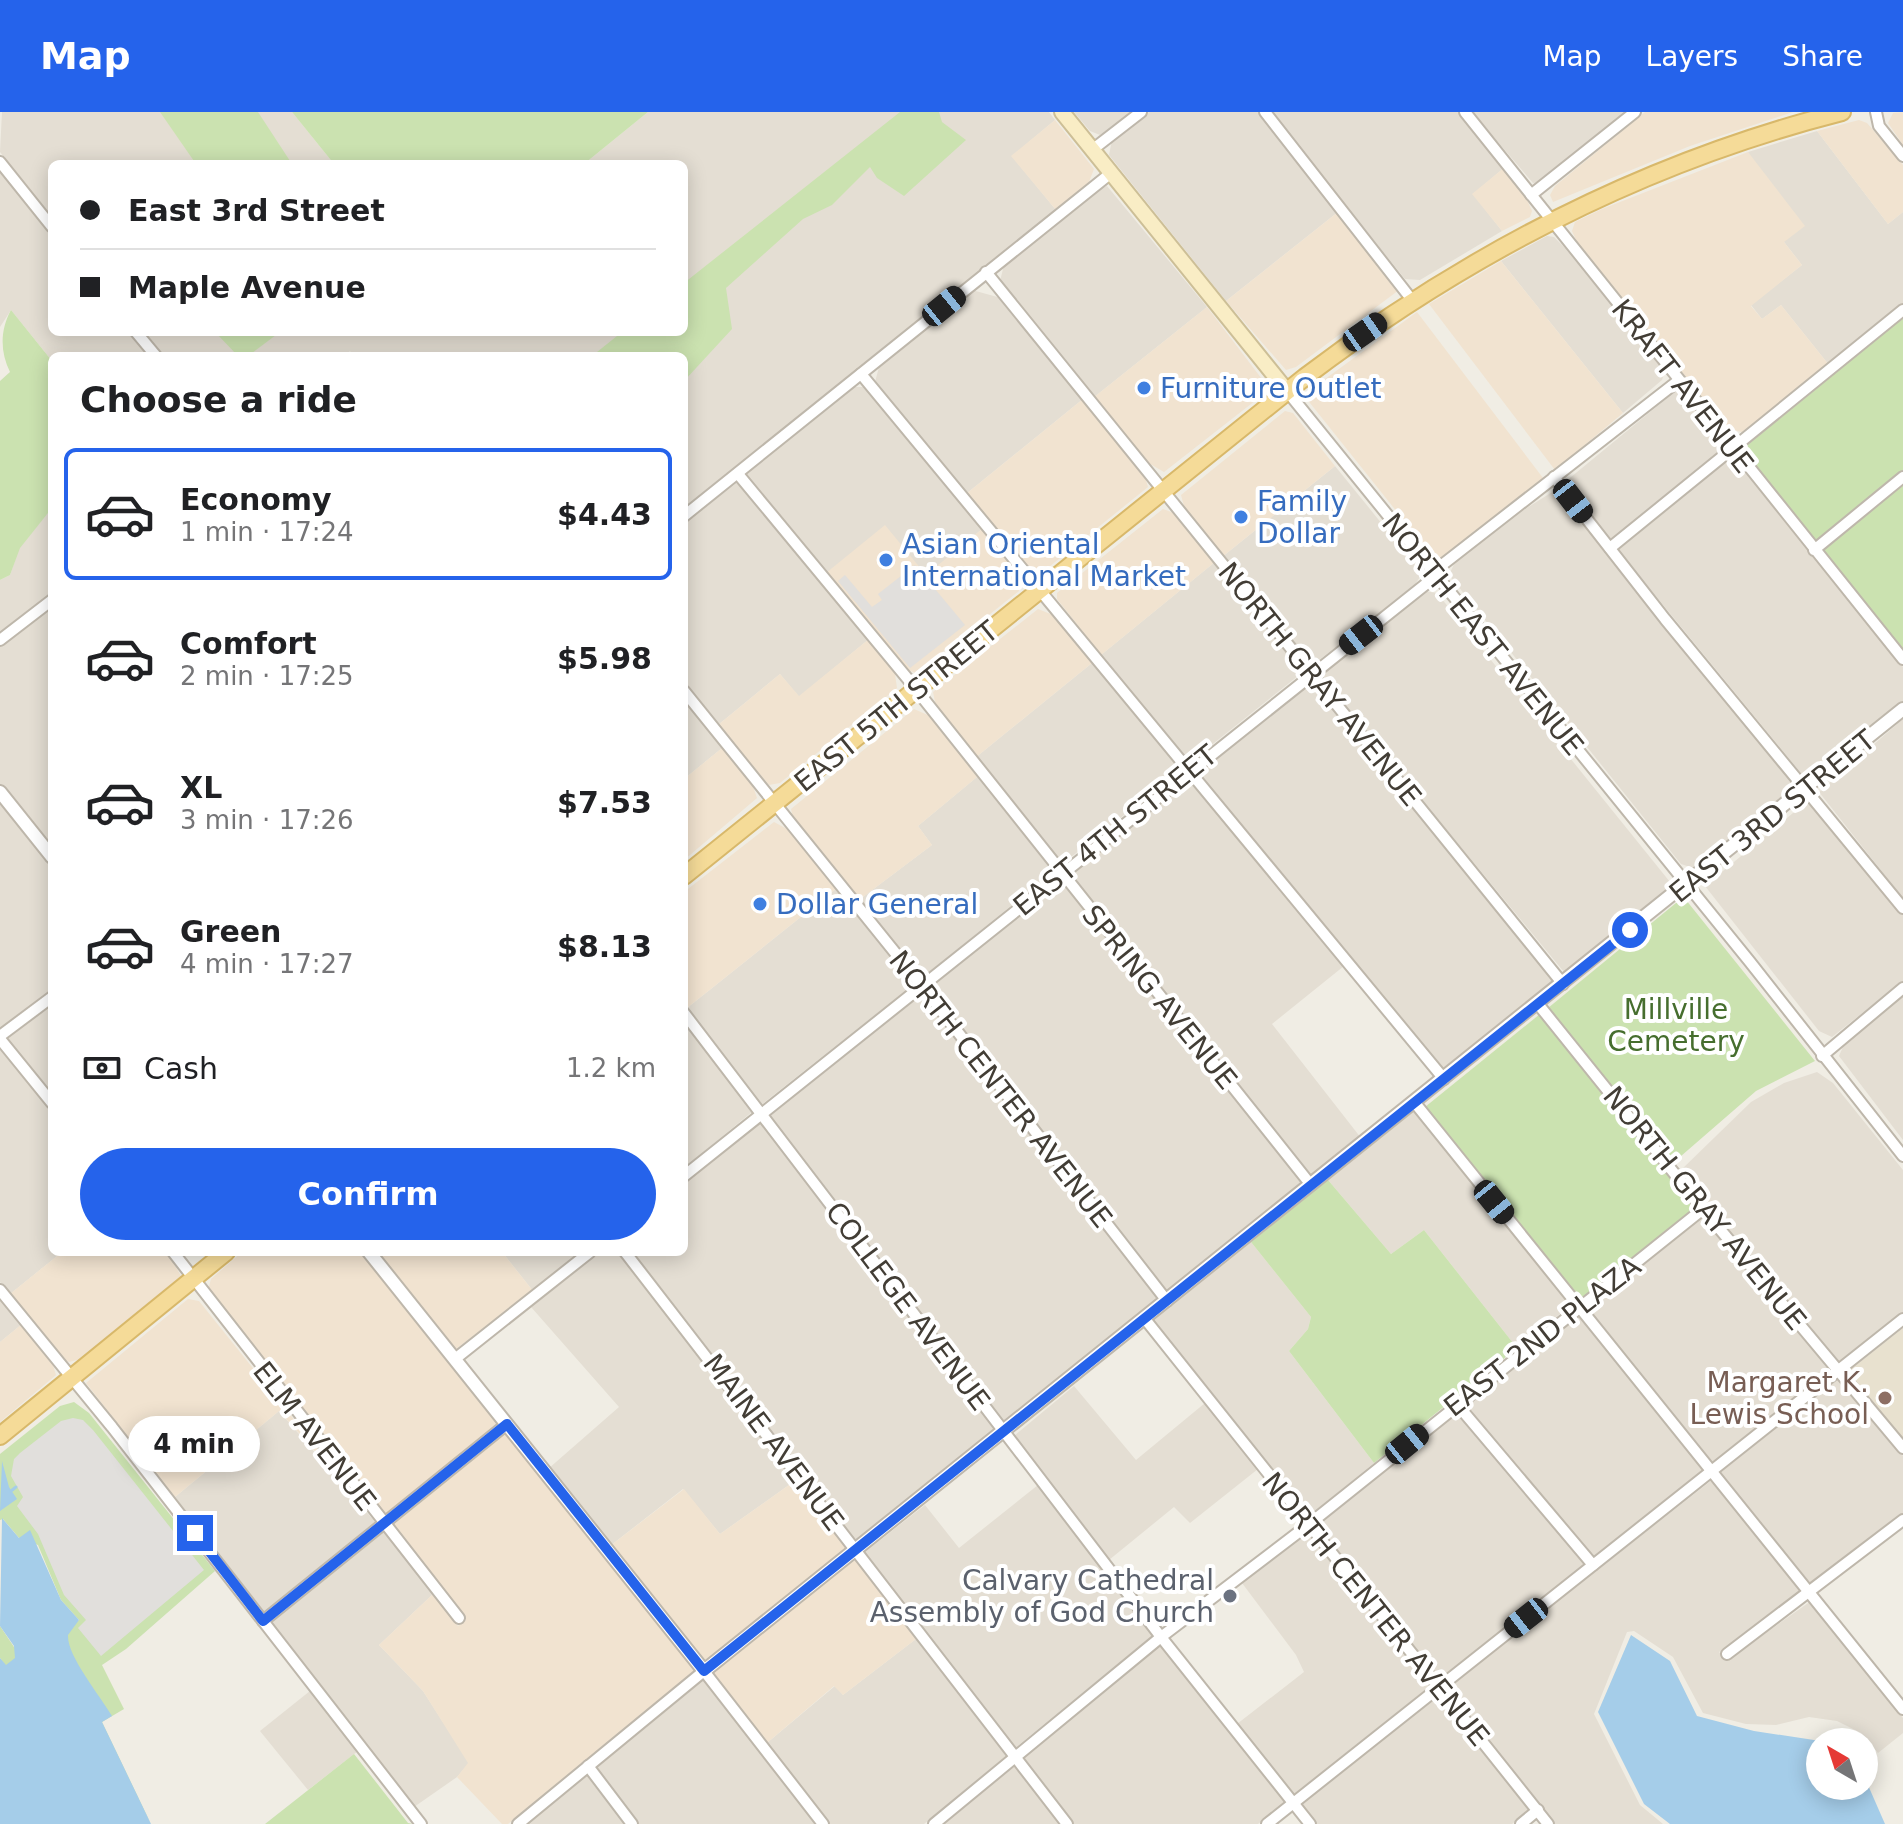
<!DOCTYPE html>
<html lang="en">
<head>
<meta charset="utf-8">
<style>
	:root { --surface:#fff; --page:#f2f2f2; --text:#202124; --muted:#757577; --line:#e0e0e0; --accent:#2563eb }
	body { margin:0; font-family:"DejaVu Sans",sans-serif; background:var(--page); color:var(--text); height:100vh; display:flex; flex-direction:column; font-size:30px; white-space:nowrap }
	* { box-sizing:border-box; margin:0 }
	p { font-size:26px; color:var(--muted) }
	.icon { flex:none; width:44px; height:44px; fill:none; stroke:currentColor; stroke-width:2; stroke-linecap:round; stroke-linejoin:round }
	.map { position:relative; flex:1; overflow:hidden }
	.drawer { position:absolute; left:48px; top:240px; width:640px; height:904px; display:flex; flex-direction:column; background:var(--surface); border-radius:12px; box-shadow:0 4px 20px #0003 }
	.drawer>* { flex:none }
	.hud { position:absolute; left:48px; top:48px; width:640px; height:176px; border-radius:12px; box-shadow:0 4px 20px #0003; display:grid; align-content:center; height:176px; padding:0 32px; background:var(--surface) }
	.needle { width:52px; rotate:321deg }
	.controls { position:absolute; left:1806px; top:1616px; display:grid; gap:16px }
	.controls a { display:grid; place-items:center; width:72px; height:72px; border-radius:50%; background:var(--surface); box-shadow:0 4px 20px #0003; font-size:40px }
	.end { position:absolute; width:36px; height:36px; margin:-18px; border:10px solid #2563eb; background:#fff; box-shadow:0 0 0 4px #fff }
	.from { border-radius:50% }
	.bubble { position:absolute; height:56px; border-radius:28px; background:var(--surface); box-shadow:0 4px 20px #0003; font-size:26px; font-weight:700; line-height:56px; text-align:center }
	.car { position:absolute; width:24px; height:48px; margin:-24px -12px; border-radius:10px; box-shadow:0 0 6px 2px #0007; background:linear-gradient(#222 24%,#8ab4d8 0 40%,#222 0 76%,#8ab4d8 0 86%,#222 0) }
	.hud b { display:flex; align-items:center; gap:28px; height:76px; font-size:30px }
	.hud b+b { border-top:2px solid var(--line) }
	.hud i { width:20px; height:20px; background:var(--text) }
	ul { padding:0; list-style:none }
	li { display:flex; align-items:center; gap:24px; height:132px; margin:0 16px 12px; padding:0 16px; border:4px solid transparent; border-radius:12px }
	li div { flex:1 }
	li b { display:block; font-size:30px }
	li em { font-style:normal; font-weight:700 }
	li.active { border-color:var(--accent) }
	li>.icon { width:72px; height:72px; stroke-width:1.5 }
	h2 { padding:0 32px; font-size:36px; line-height:96px }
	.pay { display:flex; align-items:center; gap:20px; height:88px; padding:0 32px; font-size:30px }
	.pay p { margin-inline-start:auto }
	.primary-button { display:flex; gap:16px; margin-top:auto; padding:16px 32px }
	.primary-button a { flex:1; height:92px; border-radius:48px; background:var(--accent); color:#fff; font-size:32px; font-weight:700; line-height:92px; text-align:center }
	header { display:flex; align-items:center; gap:48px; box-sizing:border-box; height:112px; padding:0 40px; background:var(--accent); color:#fff }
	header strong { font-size:38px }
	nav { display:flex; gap:44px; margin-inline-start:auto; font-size:28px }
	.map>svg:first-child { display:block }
</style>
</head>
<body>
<header>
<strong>Map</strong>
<nav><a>Map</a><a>Layers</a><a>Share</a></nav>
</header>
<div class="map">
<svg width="1903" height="1712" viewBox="0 0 1903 1712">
	<rect width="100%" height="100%" fill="#f0ede4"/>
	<!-- residential -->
	<g fill="#e4ded3">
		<path d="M2,0H292L334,52H52V105L0,40Z"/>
		<path d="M648,0H1049L1055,8L1012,44L1056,98L684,397V244H354L350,239L344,244H163L144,220H684V52H584Z"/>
		<path d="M1074,0H1133L1100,23L1090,19Z"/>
		<path d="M1149,0H1258L1338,100L1226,189L1109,43L1112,28Z"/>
		<path d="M1271,0H1460L1505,55L1473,82L1502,119L1420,168L1405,167Z"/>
		<path d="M1472,0H1629L1541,70L1533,71Z"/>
		<path d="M1817,19L1888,112L1903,100V192L1829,253L1781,193L1762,207L1751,193L1802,153L1784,130L1748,40Z"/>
		<path d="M0,56L52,121V220H131L150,244H52V249L11,198L0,215Z"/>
		<path d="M1107,74L1207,195L1093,286L1000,169L1004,153L1098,77Z"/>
		<path d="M1547,124L1554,125L1564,135L1665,259L1662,268L1623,301L1501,149Z"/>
		<path d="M972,178L1001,186L1083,287L966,382L875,270L879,255Z"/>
		<path d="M853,275H866L982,417L926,464L826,461L745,363Z"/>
		<path d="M1678,277L1724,336L1611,428L1565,370Z"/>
		<path d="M1732,345L1903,555V589L1805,666L1618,438Z"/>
		<path d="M1335,354L1417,455L1420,465L1411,478L1311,554L1222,445Z"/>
		<path d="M738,370L869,527L799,585L780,562L718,613L684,571V411Z"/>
		<path d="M1557,377L1661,510L1797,673L1693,756L1681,752L1449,463L1455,450L1503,411Z"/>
		<path d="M52,396V481L0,520V468L10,463L19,436Z"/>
		<path d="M1215,450L1303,560L1189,651L1101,543Z"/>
		<path d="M1424,479L1437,481L1670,770L1667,780L1564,860L1319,563Z"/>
		<path d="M52,496V737L0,673V535Z"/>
		<path d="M1092,551L1181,658L1061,753L975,646Z"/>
		<path d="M1310,570L1553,868L1441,961L1197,661Z"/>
		<path d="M684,588L722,636L684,667Z"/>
		<path d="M1903,607V786L1819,680Z"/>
		<path d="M977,665L1053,760L922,866L859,788L932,733L918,714Z"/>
		<path d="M1189,667L1344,854L1272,912L1361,1026L1312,1065L1068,762Z"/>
		<path d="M1811,686L1903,803V869L1832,925L1819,919L1705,774Z"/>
		<path d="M0,691L52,754V877L0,916Z"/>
		<path d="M1060,769L1304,1071L1167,1181L930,875Z"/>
		<path d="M837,776L914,872L761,993L687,896Z"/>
		<path d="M921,882L1159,1188L1006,1314L768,1002Z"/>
		<path d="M1903,883V1028L1839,944L1846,928Z"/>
		<path d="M52,892V983L6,926Z"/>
		<path d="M684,908L753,999L684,1056Z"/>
		<path d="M0,935L52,999V1140H62L10,1182L0,1170Z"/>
		<path d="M1817,960L1833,971L1903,1058V1202L1839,1253L1681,1058L1751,990L1784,971Z"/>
		<path d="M1414,999L1571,1193L1517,1236L1424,1118L1391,1142L1328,1068Z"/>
		<path d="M760,1009L998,1321L857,1431L632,1140H684V1072Z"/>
		<path d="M1702,1105L1832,1258L1713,1352L1586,1196Z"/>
		<path d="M1251,1130L1311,1205L1308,1217L1289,1239L1374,1351L1308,1405L1153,1208Z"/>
		<path d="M502,1140H581L533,1179Z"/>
		<path d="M600,1140H619L796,1368L720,1422L683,1377L610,1434L548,1357L619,1295L531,1195Z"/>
		<path d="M0,1185L22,1212L0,1230Z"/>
		<path d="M1578,1202L1704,1358L1593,1446L1464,1293Z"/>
		<path d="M1838,1266L1903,1344V1401L1812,1473L1720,1361Z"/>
		<path d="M1074,1274L1136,1348L1205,1291L1258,1357L1190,1411L1174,1395L1109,1448L1014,1324Z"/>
		<path d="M279,1299L376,1411L264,1501L175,1385Z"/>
		<path d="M1456,1299L1585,1452L1438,1568L1316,1414Z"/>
		<path d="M1712,1368L1803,1479L1719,1540L1726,1549L1811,1489L1903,1606V1621L1878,1641L1861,1621L1837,1609L1809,1605L1776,1613L1746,1612L1703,1601L1673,1545L1634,1519L1627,1520L1594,1602L1640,1693L1663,1712H1555L1445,1577Z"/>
		<path d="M1038,1373L1153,1523L1014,1637L865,1440L925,1393L959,1436Z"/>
		<path d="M384,1420L433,1482L379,1533L423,1579L469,1651L457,1665L414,1695L271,1510Z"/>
		<path d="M1308,1421L1429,1575L1293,1683L1237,1612L1304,1560L1296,1543L1242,1471Z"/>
		<path d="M916,1527L1006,1644L924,1712H830L767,1631L835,1574L843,1583Z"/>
		<path d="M1161,1533L1285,1690L1258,1712H1074L1022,1646Z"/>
		<path d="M704,1568L817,1712H639L596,1656Z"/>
		<path d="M310,1579L358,1639L308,1678L260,1619Z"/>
		<path d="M1437,1584L1530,1697L1512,1712H1317L1301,1692Z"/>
		<path d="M1013,1653L1060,1712H943Z"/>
		<path d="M587,1663L625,1712H527Z"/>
	</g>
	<!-- commercial -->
	<g fill="#f1e3d0">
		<path d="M1645,0H1793L1690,34L1553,90L1550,83L1555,74Z"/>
		<path d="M1903,0V33L1888,11L1893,1Z"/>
		<path d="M1055,8L1094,57L1089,70L1056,98L1011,44Z"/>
		<path d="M1859,8L1867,11L1903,53V100L1888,112L1817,19Z"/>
		<path d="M1748,40L1805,114L1784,130L1802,153L1751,194L1762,207L1781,193L1829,253L1745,321L1727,316L1577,130L1572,119L1575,110L1602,97Z"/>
		<path d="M1505,55L1523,79L1532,99L1530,105L1502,119L1472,82Z"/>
		<path d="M1338,100L1399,178L1296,255L1286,258L1226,189Z"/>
		<path d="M1501,149L1623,301L1555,358L1429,192Z"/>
		<path d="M1207,195L1268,275L1265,281L1164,360L1145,349L1093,286Z"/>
		<path d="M1417,200L1543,366L1444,445H1433L1306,286L1310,278Z"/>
		<path d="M1083,287L1145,365L1148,375L1044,459L1033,460L966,382Z"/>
		<path d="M1285,299L1293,301L1335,354L1222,445L1185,398L1181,383Z"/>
		<path d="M1163,397L1174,401L1215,450L1101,543L1057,487V481Z"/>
		<path d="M885,413L926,463L982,417L1021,464L1019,479L916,561L910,559L826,461Z"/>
		<path d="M1038,497L1053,503L1092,551L975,646L936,595L933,580Z"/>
		<path d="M869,527L895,562L897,576L780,671L769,673L718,613L780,562L799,584Z"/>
		<path d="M914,597L930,604L977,665L918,714L932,733L859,788L793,706L791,697Z"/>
		<path d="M722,636L753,674L757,686L684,748V667Z"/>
		<path d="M774,710L789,718L837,776L687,896L684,892V780Z"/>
		<path d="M62,1140H167L181,1164L77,1248L69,1250L59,1244L10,1182Z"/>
		<path d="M242,1140H362L498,1312L385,1404L208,1178L211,1167Z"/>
		<path d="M378,1140H502L533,1179L456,1237Z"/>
		<path d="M188,1187L199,1189L357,1386L279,1299L175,1385L86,1271Z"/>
		<path d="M22,1212L52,1250L56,1263L0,1310V1230Z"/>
		<path d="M506,1321L697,1559L508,1712H502L457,1665L468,1651L423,1579L379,1533L433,1482L458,1514L466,1508L392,1414Z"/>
		<path d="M796,1368L849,1437L705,1552L610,1434L684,1377L720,1422Z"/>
		<path d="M856,1447L916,1527L843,1583L834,1574L767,1631L712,1562Z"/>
	</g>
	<!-- education -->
	<path fill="#e8e1cf" d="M1903,1216V1330L1846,1261Z"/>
	<!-- green -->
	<g fill="#cbe2b0">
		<path d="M160,0H258L292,52H196Z"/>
		<path d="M292,0H648L584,52H334Z"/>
		<path d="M900,0H939L942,10L966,28L904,84L877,66L870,55L832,93L803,107L726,176L732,217L685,268L684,244H592L622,220H684V171Z"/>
		<path d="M11,198L52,249V396L20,436L10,463L0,468V269L10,260C0,240 0,218 11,198Z"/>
		<path d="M1903,206V358L1814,430L1740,339Z"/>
		<path d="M215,220H280L248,244H238Z"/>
		<path d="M1903,373V538L1822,439Z"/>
		<path d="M1686,788L1815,949L1756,979L1673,1051L1548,896L1676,791Z"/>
		<path d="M1540,902L1693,1091L1691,1099L1581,1187L1425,995Z"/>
		<path d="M1328,1068L1391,1142L1424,1118L1517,1236L1374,1351L1289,1239L1308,1217L1311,1205L1251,1130Z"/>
		<path d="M74,1290L89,1301L215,1459L126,1537L102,1553L124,1597L102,1610L151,1712L54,1526L79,1508L61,1488L38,1433L20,1427L3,1407L0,1408V1342L60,1294Z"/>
		<path d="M0,1514L14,1535L21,1529L17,1570L0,1546Z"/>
		<path d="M354,1642L408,1711L413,1712H265Z"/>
	</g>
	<!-- parking -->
	<g fill="#e1dfdc">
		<path d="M915,453L965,513L910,556L838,469L845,463L872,495L882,488L878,482Z"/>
		<path d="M73,1306L83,1308L93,1318L204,1458L101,1544L78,1516L86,1508L64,1483L38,1422L17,1394L23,1385L11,1364L14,1347L20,1341L61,1309Z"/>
	</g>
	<!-- water -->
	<g fill="#a5cde9">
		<path d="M2,1349L9,1375L17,1387L0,1399Z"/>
		<path d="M2,1406L19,1426L30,1418L61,1488L79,1508L68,1523C67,1544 99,1582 112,1604L102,1610L151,1712H0V1546L6,1553L15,1546L14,1534L0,1514Z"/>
		<path d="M1631,1523L1670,1549L1697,1604L1754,1619L1827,1630H1820V1674H1864V1664L1885,1712H1670L1644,1692L1598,1600Z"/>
	</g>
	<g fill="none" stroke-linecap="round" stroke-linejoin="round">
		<!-- stream -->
		<path stroke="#a5cde9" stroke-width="3" d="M11,1379L16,1375"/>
		<!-- minor casing -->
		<g stroke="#beb7ab" stroke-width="14">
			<g id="minor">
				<path d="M1265,0L1412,188"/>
				<path d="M1465,0L1903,547"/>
				<path d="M1876,0L1879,14L1903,44"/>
				<path d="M1092,38L1141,0"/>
				<path d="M0,50L52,115"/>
				<path d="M1531,83L1635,0"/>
				<path d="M986,160L1563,872"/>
				<path d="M136,220L156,244"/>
				<path d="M861,262L1444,967"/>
				<path d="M1287,279L1750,850L1903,1044"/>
				<path d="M738,362L907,566L1311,1073"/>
				<path d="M1554,365L1665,507L1903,796"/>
				<path d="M684,404L1111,61"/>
				<path d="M1610,436L1903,198"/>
				<path d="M1814,438L1903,365"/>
				<path d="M1433,460L1678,269"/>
				<path d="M0,528L52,488"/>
				<path d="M684,579L922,874L1167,1189"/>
				<path d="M1538,892L1703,1097L1903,1336"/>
				<path d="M684,901L1161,1525L1310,1712"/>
				<path d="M0,924L52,885"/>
				<path d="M0,927L52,991"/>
				<path d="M1822,944L1903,876"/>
				<path d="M1415,991L1903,1597"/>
				<path d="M684,1064L1436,464"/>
				<path d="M173,1140L459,1506"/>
				<path d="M625,1140L1067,1712"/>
				<path d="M0,1178L112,1315L421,1712"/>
				<path d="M1145,1207L1548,1712"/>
				<path d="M455,1247L590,1140"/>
				<path d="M1456,1291L1593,1453"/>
				<path d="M263,1509L507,1312"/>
				<path d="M1727,1542L1903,1408"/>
				<path d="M588,1654L632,1712"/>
				<path d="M518,1712L704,1559L823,1712"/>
				<path d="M934,1712L1161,1525L1308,1413L1703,1097"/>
				<path d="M1267,1712L1903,1207"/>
				<path d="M1521,1712L1538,1698"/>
			</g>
		</g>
		<!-- tertiary casing -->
		<g stroke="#beb7ab" stroke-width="16">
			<g id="tertiary">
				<path d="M0,680L52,745"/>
				<path d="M369,1140L704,1559L1903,597"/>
			</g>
		</g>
		<!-- secondary casing -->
		<g stroke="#cdbf97" stroke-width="18">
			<path id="secondary" d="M1062,0L1287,279"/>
		</g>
		<!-- primary casing -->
		<g stroke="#d8b86a" stroke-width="20">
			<g id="primary">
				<path d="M684,764L1305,265C1467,142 1645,50 1842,0"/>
				<path d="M0,1324L226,1140"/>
			</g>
		</g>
		<!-- minor -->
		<use href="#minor" stroke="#fff" stroke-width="10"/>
		<!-- tertiary -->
		<use href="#tertiary" stroke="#fff" stroke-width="12"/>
		<!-- secondary -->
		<use href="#secondary" stroke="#f9edc5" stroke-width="14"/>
		<!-- primary -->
		<use href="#primary" stroke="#f5db98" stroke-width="16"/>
	</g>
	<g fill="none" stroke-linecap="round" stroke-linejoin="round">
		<!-- route -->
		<path stroke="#2563eb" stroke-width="10" d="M195,1421L263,1509L507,1312L704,1559L1630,818"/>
	</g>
	<!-- markers -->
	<g fill="#3f7fe0" stroke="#fff" stroke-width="3">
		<circle cx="1144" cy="276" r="8"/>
		<circle cx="1241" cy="405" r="8"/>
		<circle cx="886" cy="448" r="8"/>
		<circle cx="760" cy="792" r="8"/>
	</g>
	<circle fill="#8d6e63" stroke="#fff" stroke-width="3" cx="1885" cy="1286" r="8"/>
	<circle fill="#6b7280" stroke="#fff" stroke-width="3" cx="1230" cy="1484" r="8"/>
	<g text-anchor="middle" stroke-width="8" stroke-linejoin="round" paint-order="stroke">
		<!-- street labels -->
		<g font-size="28" fill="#423d35" stroke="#fff">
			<text transform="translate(1683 274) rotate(52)" y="10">KRAFT AVENUE</text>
			<text transform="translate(1483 522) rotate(51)" y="10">NORTH EAST AVENUE</text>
			<text transform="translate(1320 572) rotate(51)" y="10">NORTH GRAY AVENUE</text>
			<text transform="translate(896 594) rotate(-39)" y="10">EAST 5TH STREET</text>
			<text transform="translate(1772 704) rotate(-39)" y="10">EAST 3RD STREET</text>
			<text transform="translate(1115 718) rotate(-39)" y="10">EAST 4TH STREET</text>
			<text transform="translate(1160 885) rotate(51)" y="10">SPRING AVENUE</text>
			<text transform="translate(1001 977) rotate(52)" y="10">NORTH CENTER AVENUE</text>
			<text transform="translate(1705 1096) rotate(51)" y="10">NORTH GRAY AVENUE</text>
			<text transform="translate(908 1194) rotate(53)" y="10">COLLEGE AVENUE</text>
			<text transform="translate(1542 1224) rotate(-38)" y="10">EAST 2ND PLAZA</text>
			<text transform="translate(315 1324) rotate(52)" y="10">ELM AVENUE</text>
			<text transform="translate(774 1330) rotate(53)" y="10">MAINE AVENUE</text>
			<text transform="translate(1376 1497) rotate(51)" y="10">NORTH CENTER AVENUE</text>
		</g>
		<!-- shop labels -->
		<g font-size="28" fill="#366cbe" stroke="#fff" text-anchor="start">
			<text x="1160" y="286">Furniture Outlet</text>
			<text x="1257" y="399">Family<tspan x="1257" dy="32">Dollar</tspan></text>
			<text x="902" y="442">Asian Oriental<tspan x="902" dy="32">International Market</tspan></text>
			<text x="776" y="802">Dollar General</text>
		</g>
		<!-- park labels -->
		<g font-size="28" fill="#466e2e" stroke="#fff">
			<text x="1676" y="907">Millville<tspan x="1676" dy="32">Cemetery</tspan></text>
		</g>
		<!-- education labels -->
		<g font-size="28" fill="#785e54" stroke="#fff" text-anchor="end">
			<text x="1869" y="1280">Margaret K.<tspan x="1869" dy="32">Lewis School</tspan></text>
		</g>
		<!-- worship labels -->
		<g font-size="28" fill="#5b616d" stroke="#fff" text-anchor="end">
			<text x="1214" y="1478">Calvary Cathedral<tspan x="1214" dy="32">Assembly of God Church</tspan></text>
		</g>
	</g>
</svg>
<div class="controls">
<a><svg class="needle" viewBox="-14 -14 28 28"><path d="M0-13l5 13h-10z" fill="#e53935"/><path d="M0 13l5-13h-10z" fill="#757577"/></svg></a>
</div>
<i class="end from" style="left:1630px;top:818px"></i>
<i class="end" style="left:195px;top:1421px"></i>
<div class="bubble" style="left:128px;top:1304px;width:132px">4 min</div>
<i class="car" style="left:944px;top:194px;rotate:51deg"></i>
<i class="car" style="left:1365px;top:220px;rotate:55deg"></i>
<i class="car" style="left:1573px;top:389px;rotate:142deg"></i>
<i class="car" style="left:1361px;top:523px;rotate:232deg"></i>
<i class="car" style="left:1494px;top:1090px;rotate:141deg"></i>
<i class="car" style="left:1407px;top:1332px;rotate:51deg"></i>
<i class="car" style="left:1526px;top:1506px;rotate:232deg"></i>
<div class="hud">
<b><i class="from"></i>East 3rd Street</b>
<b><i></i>Maple Avenue</b>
</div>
<section class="drawer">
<h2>Choose a ride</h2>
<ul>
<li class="active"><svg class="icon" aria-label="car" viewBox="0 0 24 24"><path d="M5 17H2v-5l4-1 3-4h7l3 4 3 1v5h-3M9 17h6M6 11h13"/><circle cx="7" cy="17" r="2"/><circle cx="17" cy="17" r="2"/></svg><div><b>Economy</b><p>1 min · 17:24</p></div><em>$4.43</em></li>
<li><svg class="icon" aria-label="car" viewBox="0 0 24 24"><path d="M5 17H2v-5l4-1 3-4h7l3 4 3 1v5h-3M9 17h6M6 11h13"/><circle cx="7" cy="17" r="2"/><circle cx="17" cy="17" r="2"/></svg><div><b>Comfort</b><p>2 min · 17:25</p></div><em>$5.98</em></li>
<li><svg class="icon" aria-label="car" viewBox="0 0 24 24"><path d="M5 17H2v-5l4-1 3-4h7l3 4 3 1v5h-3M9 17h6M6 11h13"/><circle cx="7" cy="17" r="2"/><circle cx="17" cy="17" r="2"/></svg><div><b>XL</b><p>3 min · 17:26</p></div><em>$7.53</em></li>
<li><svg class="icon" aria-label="car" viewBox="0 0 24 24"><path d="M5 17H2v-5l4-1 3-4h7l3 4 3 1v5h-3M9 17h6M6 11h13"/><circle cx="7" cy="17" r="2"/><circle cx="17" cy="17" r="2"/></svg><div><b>Green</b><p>4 min · 17:27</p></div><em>$8.13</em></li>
</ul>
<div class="pay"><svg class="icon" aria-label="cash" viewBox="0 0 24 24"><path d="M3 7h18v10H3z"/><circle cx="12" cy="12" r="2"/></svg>Cash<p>1.2 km</p></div>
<div class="primary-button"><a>Confirm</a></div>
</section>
</div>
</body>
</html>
